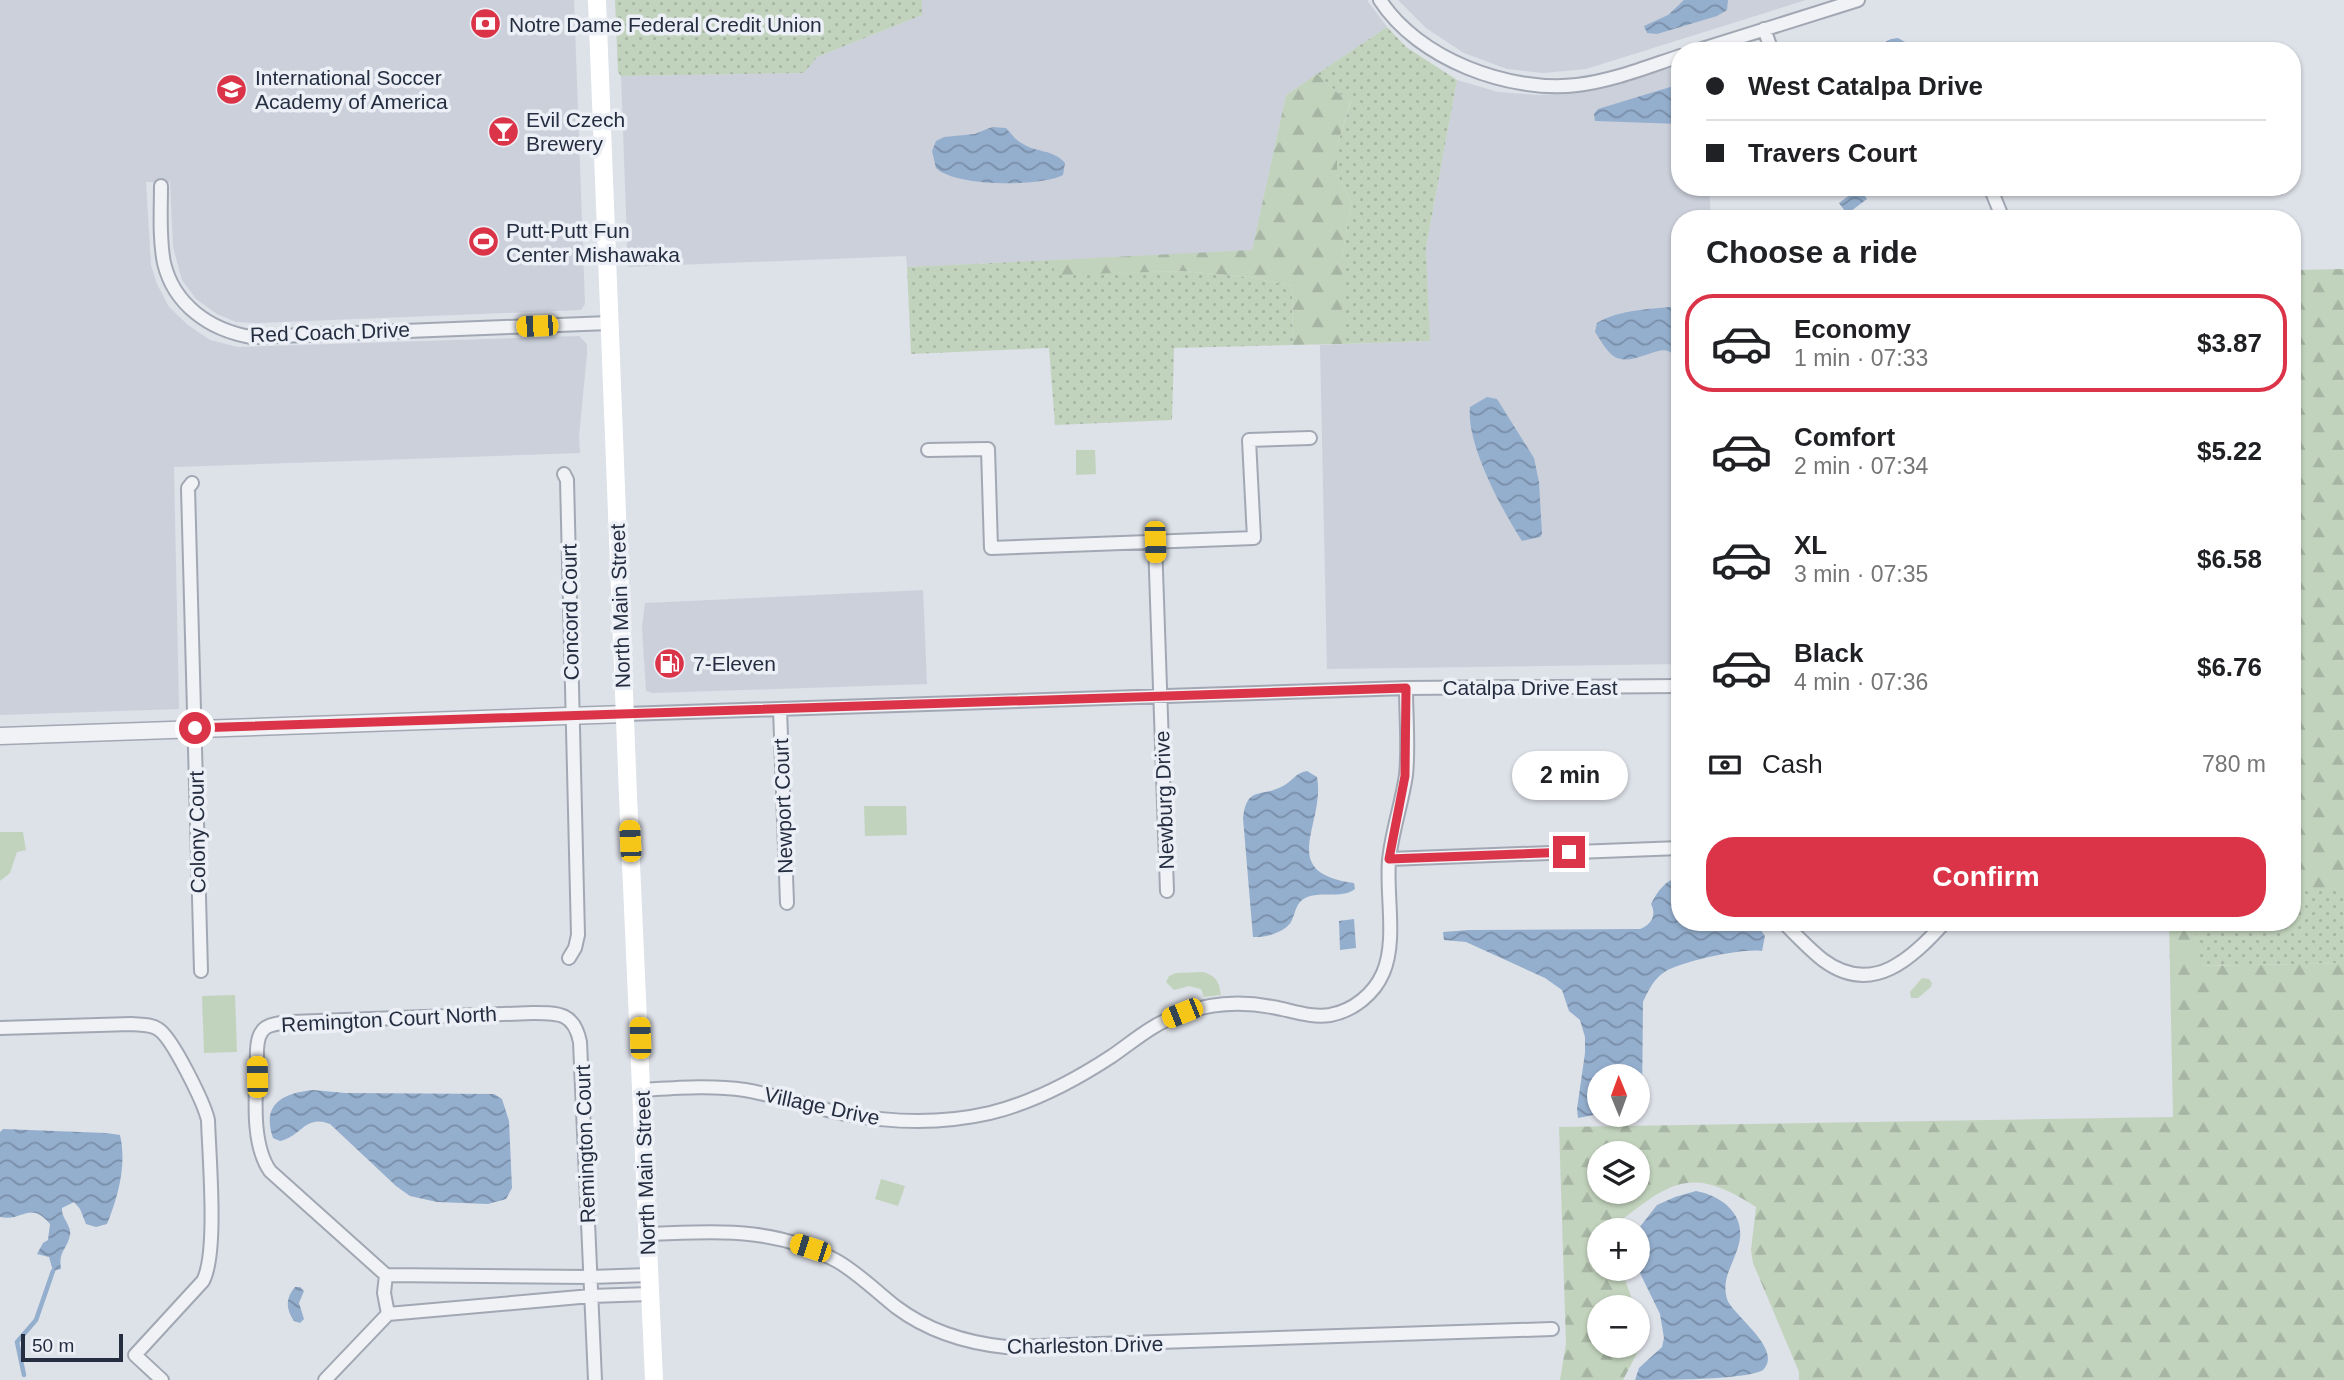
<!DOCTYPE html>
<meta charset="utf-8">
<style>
:root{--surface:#fff;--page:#f6f6f6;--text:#202124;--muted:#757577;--line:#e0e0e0;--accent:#db3449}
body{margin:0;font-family:Helvetica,sans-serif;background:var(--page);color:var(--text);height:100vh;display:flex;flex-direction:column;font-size:26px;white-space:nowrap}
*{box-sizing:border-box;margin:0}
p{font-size:23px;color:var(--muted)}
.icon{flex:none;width:38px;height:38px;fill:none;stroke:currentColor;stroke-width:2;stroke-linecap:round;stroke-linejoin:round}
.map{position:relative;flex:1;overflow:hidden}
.panel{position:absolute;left:1671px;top:210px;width:630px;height:721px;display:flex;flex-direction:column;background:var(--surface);border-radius:28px;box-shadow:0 2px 5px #0004}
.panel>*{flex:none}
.guide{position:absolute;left:1671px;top:42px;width:630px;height:154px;border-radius:28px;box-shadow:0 2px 5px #0004;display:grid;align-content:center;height:154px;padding:0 35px;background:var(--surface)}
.needle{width:46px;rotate:359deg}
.tools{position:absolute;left:1587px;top:1064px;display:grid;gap:14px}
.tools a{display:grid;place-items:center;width:63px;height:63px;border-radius:50%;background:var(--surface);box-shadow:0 2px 5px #0004;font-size:35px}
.scale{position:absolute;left:21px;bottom:18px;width:102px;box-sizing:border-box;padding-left:7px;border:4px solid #252e41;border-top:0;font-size:19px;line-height:24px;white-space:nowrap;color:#252e41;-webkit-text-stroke:5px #ecf0f6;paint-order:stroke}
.end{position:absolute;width:32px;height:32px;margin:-16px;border:9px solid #db3449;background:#fff;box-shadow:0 0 0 4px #fff}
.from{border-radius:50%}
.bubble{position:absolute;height:49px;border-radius:24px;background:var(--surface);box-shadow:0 2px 5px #0004;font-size:23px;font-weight:700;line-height:49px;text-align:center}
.car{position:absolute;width:21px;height:42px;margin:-21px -10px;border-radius:9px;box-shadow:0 0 5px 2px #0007;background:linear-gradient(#f5c518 24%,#345 0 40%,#f5c518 0 76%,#345 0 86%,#f5c518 0)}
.guide b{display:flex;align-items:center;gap:24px;height:66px;font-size:26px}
.guide b+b{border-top:2px solid var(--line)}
.guide i{width:18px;height:18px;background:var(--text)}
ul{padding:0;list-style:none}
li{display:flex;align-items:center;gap:21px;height:98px;margin:0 14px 10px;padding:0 21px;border:4px solid transparent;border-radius:28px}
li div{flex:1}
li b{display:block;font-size:26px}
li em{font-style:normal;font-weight:700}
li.current{border-color:var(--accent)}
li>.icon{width:63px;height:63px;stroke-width:1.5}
h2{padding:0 35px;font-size:32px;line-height:84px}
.pay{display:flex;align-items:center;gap:18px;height:77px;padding:0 35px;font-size:26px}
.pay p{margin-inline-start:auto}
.primary-button{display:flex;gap:14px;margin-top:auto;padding:14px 35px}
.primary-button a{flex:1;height:80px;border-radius:28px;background:var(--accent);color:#fff;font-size:28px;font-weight:700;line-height:80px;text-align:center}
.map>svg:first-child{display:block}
</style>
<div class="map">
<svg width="2344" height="1380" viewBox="0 0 2344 1380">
<defs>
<pattern id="grass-dots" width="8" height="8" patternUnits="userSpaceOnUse" patternTransform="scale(1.75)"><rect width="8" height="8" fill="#c2d3bd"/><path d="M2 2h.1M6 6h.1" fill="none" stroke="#a7b5a4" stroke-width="1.8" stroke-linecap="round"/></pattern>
<pattern id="forest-firs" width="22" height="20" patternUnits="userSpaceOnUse" patternTransform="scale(1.75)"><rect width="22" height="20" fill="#c2d3bd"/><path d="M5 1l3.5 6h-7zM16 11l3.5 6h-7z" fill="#a7b5a4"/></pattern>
<pattern id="water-waves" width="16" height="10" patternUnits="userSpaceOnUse" patternTransform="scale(1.75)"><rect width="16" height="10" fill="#94aecd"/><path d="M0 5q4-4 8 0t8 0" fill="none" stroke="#798ea8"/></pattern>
</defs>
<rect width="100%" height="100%" fill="#dde1e8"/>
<path fill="#cbd0db" d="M0,0h574l11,304 -4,6 -325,13 -20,-1 -19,-8 -21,-15 -14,-19 -9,-33 -3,-65h-24l5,83 6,19 12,23 19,18 22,15 28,7 341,-11 8,8v10l-8,82 1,17 -406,14 5,242 -179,6z
M922,0h445l20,27 -101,68 -34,156 -345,16 -1,-11 -278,11 -7,-191 182,-3 14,-16 105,-42z
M1398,0h408l-220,69 -43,4 -36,-4 -43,-16 -38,-25z
M1680,65v122h29l2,32h-31v445l-353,5 -7,-324 109,-4 -3,-93 31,-168 41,12 41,3 50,-4z
M923,590l4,94 -274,9 -7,-2 -4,-64 3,-24z"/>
<path fill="url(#grass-dots)" d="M615,0h307v15l-105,42 -13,16 -183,3 -3,-4z
M1387,27l19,20 51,33 -31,168 4,93 -88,3v-85l9,-57 -14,-28v-28l14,-45 -13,-8 -21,-19z
M1054,260v14l128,-3 67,6 43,9 1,59 -119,3 -2,72 -117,5 -6,-77 -138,6 -4,-87z
M2293,890h51v73l-148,3 -1,-44h97z"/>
<path fill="url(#forest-firs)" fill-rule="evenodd" d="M1317,74l21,19 13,7 -14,46v28l14,28 -9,57v85l-49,1 -1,-59 -43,-9 -67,-6 -128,4v-15l198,-10 34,-155z
M2344,269v621h-51v-620z
M2169,922h26l2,44 147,-3v417h-545v-8l-46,-109 -2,-13 5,-43c-63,-41 -84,-27 -138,16l-1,7h-17v39h21l14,38h-35v39h38v-32l8,22 -23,44h-63l6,-36 -7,-217 614,-10zM1638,1153v39h-38v-39z"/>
<path fill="#c2d3bd" d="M1076,450h19l1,24 -20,1z
M864,806h42l1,29 -42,1z
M0,832h23l3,18 -9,2 -7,21 -10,8z
M1203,972c13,4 16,9 18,23l-17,2 -3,-8 -12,-3 -15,4 -8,-8 3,-6 7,-3z
M1922,978l7,1 3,4 -1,4 -13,11h-7l-1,-6z
M235,995l2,57 -33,1 -2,-57z
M881,1179l24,7 -7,20 -23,-7z"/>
<path fill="url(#water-waves)" d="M1684,0h44l-1,10 -10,6 -60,18 -10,-1 -3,-7 24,-11z
M1898,38l7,4v9h-37l23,-12z
M1680,84v40l-85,-3 -1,-7 4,-5z
M992,127l14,1c6,6 9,12 17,16 14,9 30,5 42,19l-2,12c-23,12 -108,12 -127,-7l-4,-17 4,-10 8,-4 31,-3z
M1859,188l8,11 -20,15 -8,-11z
M1680,306v58c-3,-4 -7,-11 -12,-13 -13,-5 -39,18 -56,4 -7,-6 -12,-16 -17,-23l2,-9c23,-14 56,-14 83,-17z
M1487,397l10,2 37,59 5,24 3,52 -2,3 -18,4c-20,-31 -56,-97 -52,-134z
M1307,771l10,6c9,48 -42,95 37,106l1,6c-14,11 -38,0 -53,11 -6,5 -7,13 -10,20 -5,12 -27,18 -39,17l-10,-119c4,-33 18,-20 40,-32 10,-5 12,-13 24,-15z
M1680,876v46h75l10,14 -3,15c-20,-3 -78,10 -96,20 -12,7 -18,20 -23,31l-1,102 -4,5v-33h-38l-1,38 -21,4 -1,-9 8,-56v-16l-5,-17 -11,-9 -7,-21 -17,-12 -79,-36 -22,-2 -1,-8 26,-2 171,-1c11,-4 17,-14 11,-25 7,-14 14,-23 29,-28z
M1354,919l2,29 -16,2 -1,-29z
M313,1090l32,3 149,1 8,5 7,22 3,67 -6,11 -18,5 -51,-2 -27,-6 -14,-10 -66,-62c-25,-10 -28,12 -50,17l-7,-3c-12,-35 11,-45 40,-48z
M3,1129l103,4 14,2c7,30 -2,62 -13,89l-11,3 -10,-3 -6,-15 -6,-7 -12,6c-1,10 10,18 8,27 -3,15 -12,16 -9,34l-8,2 -4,-14 -12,-3 6,-11 5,-3 2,-16c-20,-24 -27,-2 -50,-7v-85z
M1696,1191c27,5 52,25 42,56 -5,18 -17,32 -11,52 5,16 57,50 36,71 -16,10 -103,10 -128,10l4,-12 23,-21 2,-9 -4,-24 -22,-45 1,-41 18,-23 18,-8z
M295,1287h5l4,4 -5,12 5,16 -4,4 -6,-2c-8,-11 -9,-23 1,-34z"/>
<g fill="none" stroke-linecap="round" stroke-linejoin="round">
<path stroke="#94aecd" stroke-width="4.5" d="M24,1375l-7,-33 19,-22 17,-49"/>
<defs>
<path id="minor" d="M1380,0c38,59 129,93 197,85 35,-4 70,-18 103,-29
M1764,29l8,22
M1696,51l162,-51
M161,186c0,25 -2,52 3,77 10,42 46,67 87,74l358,-14
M1990,187l13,32
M928,450l60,-1 3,99 263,-10 -5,-98 61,-2
M564,474l3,6 11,455 -3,13 -6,10
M192,483l-4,5 13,483
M1155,542l12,349
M780,709l7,194
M625,714l781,-26 274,-2
M1389,859l291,-11
M1783,922c13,13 26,27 40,38 50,37 89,-2 122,-38
M0,1028l131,-4c9,1 20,0 27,5 14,8 46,74 50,91 1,36 10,133 -5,161l-68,74 27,25
M642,1090c34,-2 69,-5 103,0 34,6 66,17 100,24 48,9 97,10 145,-1 45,-11 84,-32 122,-57 23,-16 42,-33 69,-42 29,-11 60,-13 91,-7 19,3 38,11 58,8 23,-4 44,-21 53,-42 14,-32 3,-78 6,-113 3,-29 13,-57 17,-85 3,-29 0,-58 0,-87
M648,1234c69,-2 125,-8 189,27 21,12 40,31 59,46 32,24 71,36 110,40l546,-18
M386,1275l-116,-104c-21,-30 -13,-85 -13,-121 1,-26 13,-26 35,-28l240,-9c26,0 42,-1 48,29l15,338
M386,1275l204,2 59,-2
M386,1275l-2,18 4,21
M388,1314l203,-18 59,-2
M325,1380l63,-66"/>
<path id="tertiary" d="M0,736l625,-22"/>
</defs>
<use href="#minor" stroke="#a2a8b3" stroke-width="16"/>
<use href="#tertiary" stroke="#a2a8b3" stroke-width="19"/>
<use href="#minor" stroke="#f0f2f6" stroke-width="12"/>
<use href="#tertiary" stroke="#f0f2f6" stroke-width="16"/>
<path stroke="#fff" stroke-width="18" d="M597,0l31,796 26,584"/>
</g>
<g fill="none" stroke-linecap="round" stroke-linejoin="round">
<path stroke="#db3449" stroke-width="9" d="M195,728l1211,-40 -1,88 -16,83 180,-7"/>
</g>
<defs>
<symbol id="bank-disc" viewBox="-11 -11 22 22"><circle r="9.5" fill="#db3449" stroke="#ecf0f6"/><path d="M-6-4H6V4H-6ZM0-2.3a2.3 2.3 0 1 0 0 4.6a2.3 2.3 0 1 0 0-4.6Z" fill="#fff"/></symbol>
<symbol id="school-disc" viewBox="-11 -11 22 22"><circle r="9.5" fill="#db3449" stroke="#ecf0f6"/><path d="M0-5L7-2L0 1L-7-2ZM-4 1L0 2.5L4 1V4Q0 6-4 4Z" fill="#fff"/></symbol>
<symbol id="bar-disc" viewBox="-11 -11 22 22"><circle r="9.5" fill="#db3449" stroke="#ecf0f6"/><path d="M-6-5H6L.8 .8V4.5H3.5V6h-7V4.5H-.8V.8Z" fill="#fff"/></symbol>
<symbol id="stadium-disc" viewBox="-11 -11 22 22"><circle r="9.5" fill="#db3449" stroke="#ecf0f6"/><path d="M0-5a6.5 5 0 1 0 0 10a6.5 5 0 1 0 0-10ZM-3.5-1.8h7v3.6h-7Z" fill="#fff"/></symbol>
<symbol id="fuel-disc" viewBox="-11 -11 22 22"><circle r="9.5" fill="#db3449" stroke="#ecf0f6"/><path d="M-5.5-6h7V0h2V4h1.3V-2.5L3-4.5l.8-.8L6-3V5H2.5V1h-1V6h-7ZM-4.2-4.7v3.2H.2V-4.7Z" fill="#fff"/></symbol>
</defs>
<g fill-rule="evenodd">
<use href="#bank-disc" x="468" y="6" width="35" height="35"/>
<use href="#school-disc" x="214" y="72" width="35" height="35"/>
<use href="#bar-disc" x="486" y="114" width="35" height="35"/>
<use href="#stadium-disc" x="466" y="224" width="35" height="35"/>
<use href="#fuel-disc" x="652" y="646" width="35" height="35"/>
</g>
<g text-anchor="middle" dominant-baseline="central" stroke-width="7" stroke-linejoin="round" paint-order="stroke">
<g font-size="21" fill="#252e41" stroke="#ecf0f6" text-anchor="start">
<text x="509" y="24">Notre Dame Federal Credit Union</text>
<text x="255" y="77">International Soccer<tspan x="255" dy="24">Academy of America</tspan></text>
<text x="526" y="119">Evil Czech<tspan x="526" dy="24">Brewery</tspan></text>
<text x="506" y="230">Putt-Putt Fun<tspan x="506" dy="24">Center Mishawaka</tspan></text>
<text x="693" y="663">7-Eleven</text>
</g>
<g font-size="21" fill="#252e41" stroke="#ecf0f6">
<text transform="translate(330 332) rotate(-2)">Red Coach Drive</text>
<text transform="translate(620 606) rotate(-92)">North Main Street</text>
<text transform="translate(570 612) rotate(-91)">Concord Court</text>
<text x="1530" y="687">Catalpa Drive East</text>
<text transform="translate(1164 800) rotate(-92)">Newburg Drive</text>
<text transform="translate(783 806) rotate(-92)">Newport Court</text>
<text transform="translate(197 832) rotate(-91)">Colony Court</text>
<text transform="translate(389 1019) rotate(-3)">Remington Court North</text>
<text transform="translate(822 1106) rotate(12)">Village Drive</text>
<text transform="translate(585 1144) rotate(-92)">Remington Court</text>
<text transform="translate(645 1173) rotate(-92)">North Main Street</text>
<text transform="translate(1085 1345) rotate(-1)">Charleston Drive</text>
</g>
</g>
</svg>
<div class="tools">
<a><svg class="needle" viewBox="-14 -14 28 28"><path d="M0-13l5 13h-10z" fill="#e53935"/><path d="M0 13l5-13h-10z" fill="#757577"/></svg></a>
<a><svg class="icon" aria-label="layers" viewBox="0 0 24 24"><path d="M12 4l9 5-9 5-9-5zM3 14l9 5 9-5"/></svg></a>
<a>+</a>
<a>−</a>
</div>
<div class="scale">50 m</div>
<i class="end from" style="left:195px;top:728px"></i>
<i class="end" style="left:1569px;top:852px"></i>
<div class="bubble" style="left:1512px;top:751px;width:116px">2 min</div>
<i class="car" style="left:537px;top:326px;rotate:268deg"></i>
<i class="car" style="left:1155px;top:542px;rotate:178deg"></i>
<i class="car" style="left:630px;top:841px;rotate:357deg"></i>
<i class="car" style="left:1182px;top:1013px;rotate:248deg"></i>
<i class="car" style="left:640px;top:1038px;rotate:358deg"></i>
<i class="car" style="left:257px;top:1077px;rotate:359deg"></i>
<i class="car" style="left:810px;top:1248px;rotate:288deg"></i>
<div class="guide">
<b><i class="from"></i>West Catalpa Drive</b>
<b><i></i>Travers Court</b>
</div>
<section class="panel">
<h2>Choose a ride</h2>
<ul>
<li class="current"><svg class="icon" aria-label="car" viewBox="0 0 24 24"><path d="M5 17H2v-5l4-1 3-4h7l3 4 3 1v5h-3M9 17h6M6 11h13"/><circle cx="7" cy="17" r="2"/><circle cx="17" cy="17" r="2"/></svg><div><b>Economy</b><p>1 min · 07:33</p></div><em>$3.87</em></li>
<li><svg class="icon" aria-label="car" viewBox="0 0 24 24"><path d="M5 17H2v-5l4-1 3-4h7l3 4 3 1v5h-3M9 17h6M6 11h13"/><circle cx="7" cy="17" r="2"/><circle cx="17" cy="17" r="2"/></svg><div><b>Comfort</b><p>2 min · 07:34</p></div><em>$5.22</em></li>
<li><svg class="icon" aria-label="car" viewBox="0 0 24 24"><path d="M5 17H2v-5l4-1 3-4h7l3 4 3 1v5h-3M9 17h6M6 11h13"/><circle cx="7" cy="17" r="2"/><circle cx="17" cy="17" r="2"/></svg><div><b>XL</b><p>3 min · 07:35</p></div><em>$6.58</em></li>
<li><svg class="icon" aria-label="car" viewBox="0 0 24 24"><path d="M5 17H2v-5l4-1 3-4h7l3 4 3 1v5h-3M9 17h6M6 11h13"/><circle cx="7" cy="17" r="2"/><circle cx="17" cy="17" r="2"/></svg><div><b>Black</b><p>4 min · 07:36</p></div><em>$6.76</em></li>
</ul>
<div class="pay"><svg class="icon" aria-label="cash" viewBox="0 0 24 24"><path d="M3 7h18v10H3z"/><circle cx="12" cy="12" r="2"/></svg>Cash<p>780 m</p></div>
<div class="primary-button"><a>Confirm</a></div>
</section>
</div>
